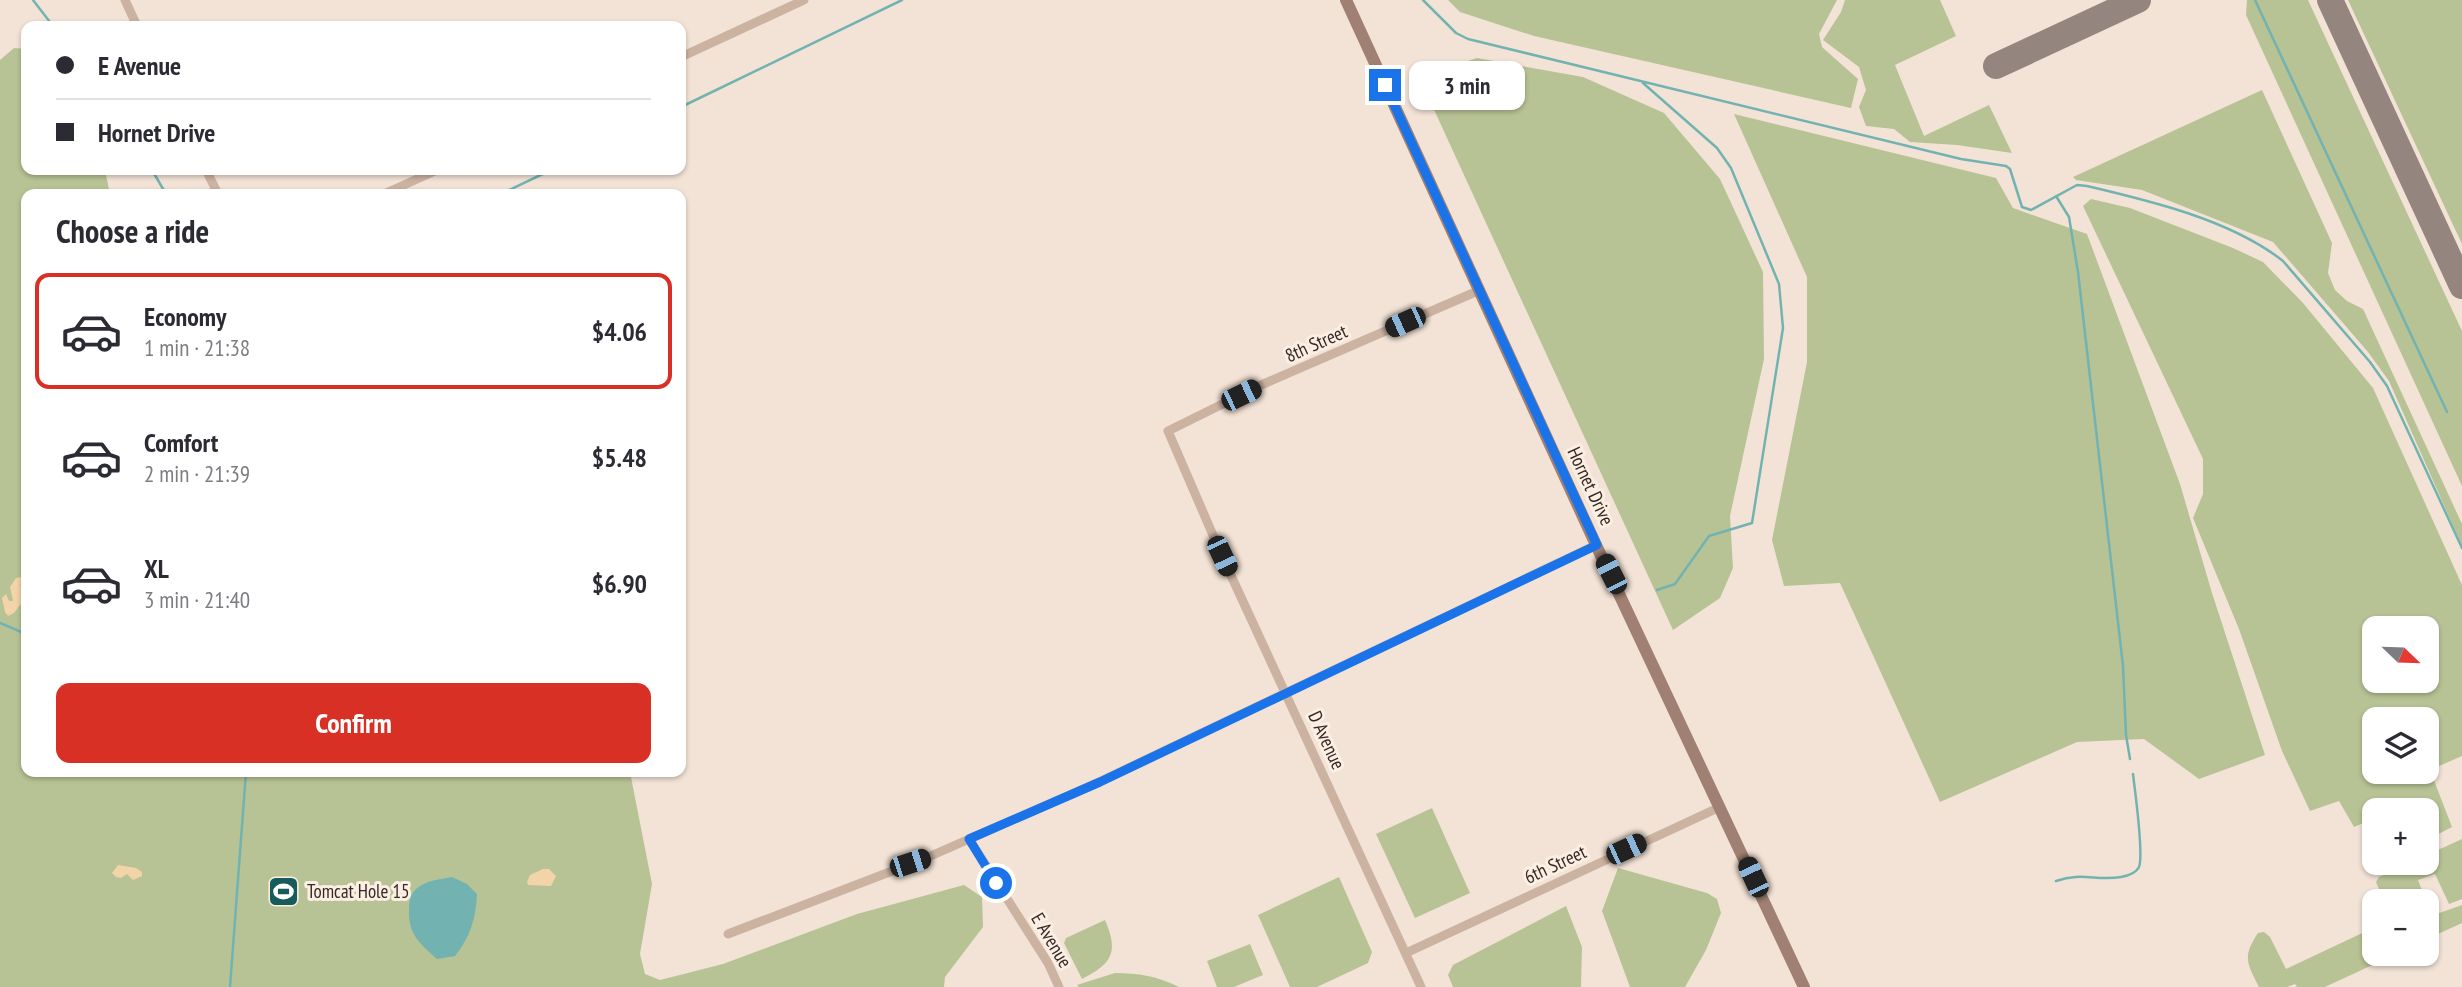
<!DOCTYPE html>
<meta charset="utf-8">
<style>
:root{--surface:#fff;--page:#f7f7f7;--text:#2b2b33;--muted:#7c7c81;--line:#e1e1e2;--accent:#d93025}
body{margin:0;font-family:"PT Sans Narrow",sans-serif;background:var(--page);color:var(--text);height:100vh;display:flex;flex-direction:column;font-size:26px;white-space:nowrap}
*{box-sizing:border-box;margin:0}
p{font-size:23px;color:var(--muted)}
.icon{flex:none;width:38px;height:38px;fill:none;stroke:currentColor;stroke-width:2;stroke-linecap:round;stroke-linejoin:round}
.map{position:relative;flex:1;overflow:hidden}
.panel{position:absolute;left:21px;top:189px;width:665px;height:588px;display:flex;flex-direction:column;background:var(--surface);border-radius:14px;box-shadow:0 2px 5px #0004}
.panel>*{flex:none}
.guide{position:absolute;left:21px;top:21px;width:665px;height:154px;border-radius:14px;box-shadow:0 2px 5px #0004;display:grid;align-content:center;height:154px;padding:0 35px;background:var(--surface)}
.needle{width:46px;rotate:113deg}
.controls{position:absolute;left:2362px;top:616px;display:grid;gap:14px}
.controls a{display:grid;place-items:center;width:77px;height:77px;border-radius:14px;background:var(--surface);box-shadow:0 2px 5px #0004;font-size:35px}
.end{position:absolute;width:32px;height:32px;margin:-16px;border:9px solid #1a73e8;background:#fff;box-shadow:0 0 0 4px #fff}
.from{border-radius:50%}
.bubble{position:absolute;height:49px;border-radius:14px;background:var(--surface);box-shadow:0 2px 5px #0004;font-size:23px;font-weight:700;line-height:49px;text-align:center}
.car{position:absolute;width:21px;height:42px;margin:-21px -10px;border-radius:9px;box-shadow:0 0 5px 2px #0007;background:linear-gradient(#222 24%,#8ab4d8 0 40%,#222 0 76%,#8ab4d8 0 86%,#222 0)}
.guide b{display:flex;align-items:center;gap:24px;height:66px;font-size:26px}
.guide b+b{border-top:2px solid var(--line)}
.guide i{width:18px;height:18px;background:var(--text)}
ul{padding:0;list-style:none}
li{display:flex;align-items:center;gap:21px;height:116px;margin:0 14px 10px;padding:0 21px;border:4px solid transparent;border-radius:14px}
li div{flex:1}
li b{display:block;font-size:26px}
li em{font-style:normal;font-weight:700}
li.active{border-color:var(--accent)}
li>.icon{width:63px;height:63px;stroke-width:1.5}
h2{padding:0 35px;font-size:32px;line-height:84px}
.button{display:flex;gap:14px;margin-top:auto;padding:14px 35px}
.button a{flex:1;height:80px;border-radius:14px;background:var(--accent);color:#fff;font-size:28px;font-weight:700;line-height:80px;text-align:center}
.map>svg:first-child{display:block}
</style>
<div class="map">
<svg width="2462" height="987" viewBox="0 0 2462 987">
<rect width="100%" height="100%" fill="#f3e3d6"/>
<path fill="#b7c395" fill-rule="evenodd" d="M1448,0h389l-18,34 3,13 36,32 -7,29 -317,-72 -74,-24z
M1845,0h95l16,36 -61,29 29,71 65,-31 23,48 -55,-8 -47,-3 -16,-13 -28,-3 -7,-19 7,-17 -7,-23 -36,-27 18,-28z
M2247,0h61l154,331v155l-216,-471z
M2348,0h114v244z
M14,48l12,1v121h79l5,24h-84v578h604l22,112 -12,70 5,20 15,6 63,-16 134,-50 107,-29 18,12 1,30 -38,50 -1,10h-944v-927z
M1477,58l106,19 81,36 56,66 43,93 1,87 -34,157 3,52 -13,30 -47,32 -254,-553z
M2262,90l70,153 -4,30 7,17 12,11 16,8 99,215v22l-73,-165 -21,-29 -95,-110 -131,-52 -66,-10 -3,-3z
M1734,114l262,64 17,30 74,26 93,250 32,109 53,162 -66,24 -55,-40 -67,3 -137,60 -100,-219 -56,3 -12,-46 35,-178v-85z
M2091,199l39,9 103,40 30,14 40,41 70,85 89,197v171l-32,14 22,57 -25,13v-30h-52v8l-21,9 -15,-26 -29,10 -28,-60 -43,-122 -46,-111 10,-24v-35l-120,-253zM2375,628h52v53h-52zM2375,719h52v53h-52z
M1432,808l38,85 -55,25 -39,-84z
M2462,839v60l-13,5 -14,-30 -17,6 8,21h-42l-8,-19 3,-5 32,-14h16v-8z
M1618,868l89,25 10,6 4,14 -15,37 -21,37h-55l-28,-76z
M1339,877l33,75 -4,11 -51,24h-27l-32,-72z
M2462,905v18l-35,16v-33l4,10z
M1566,906l16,41 -1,40h-128l-5,-12 5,-10z
M1105,920c14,32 7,44 -23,59l-18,-36 2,-5z
M2375,927v27h21l-71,33h-28l-2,-3 -8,3h-28c-12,-24 -17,-30 -1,-54l6,-1 6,5 16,32z
M1250,944l13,31 -29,12h-17l-10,-26z
M1115,973c24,0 42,3 64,14h-100l-2,-2z"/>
<path fill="#f3d4a8" d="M21,577l2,3 -3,6h6v11l-12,16 -6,3 -3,-4 -3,-14 4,-4 3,7h4l-3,-14 6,-9z
M118,865l18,3 6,4v4l-9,4 -6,-6 -6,4 -5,-1 -4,-4z
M543,869h6l7,7 -5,10 -23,-1 -1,-3 3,-7z"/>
<path fill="#72b3b1" d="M452,877l15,7 10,10c-1,25 -7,43 -22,62l-18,3c-18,-16 -29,-25 -28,-50 0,-10 2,-17 11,-23 9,-6 22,-7 32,-9z"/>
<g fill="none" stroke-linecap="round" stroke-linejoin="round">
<path stroke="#72b3b1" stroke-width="2.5" d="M33,0l20,26
M1423,0l33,33 12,6 493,120 45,7 4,3 12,38 9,3 46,-25 10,1c64,15 144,34 196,75l87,101 17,24 75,162
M2255,0l192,412
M1643,83l74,65 14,20 48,116 4,44 -31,195 -43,13 -34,48 -18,6
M681,107l221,-107
M152,170l14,24
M501,194l50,-24
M2056,196l13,21 9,55 45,394 3,69 4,24
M0,623l26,11
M2056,881c26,-9 40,0 65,-4 6,-1 15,-4 18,-10 5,-12 -4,-76 -6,-93
M230,987l16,-215"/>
<path stroke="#94867e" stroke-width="26" d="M2330,0l132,286
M1996,66l142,-66"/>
<path stroke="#ccb2a1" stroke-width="9" d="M125,0l12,26
M681,57l123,-57
M206,170l12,24
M384,194l53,-24
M969,839l79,124 11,24
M728,934l198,-76 173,-76 497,-237
M1406,953l314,-146
M1421,987l-199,-431 -54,-125 93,-46 219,-95"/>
<path stroke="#a08072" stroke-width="12" d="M1346,0l250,545 208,442"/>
</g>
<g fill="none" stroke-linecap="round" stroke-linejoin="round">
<path stroke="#1a73e8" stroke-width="9" d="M996,883l-27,-44 131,-57 497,-237 -212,-460"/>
</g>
<defs>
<symbol id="stadium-square" viewBox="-11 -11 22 22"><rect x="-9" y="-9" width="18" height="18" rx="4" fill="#175b5a" stroke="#fbeee2"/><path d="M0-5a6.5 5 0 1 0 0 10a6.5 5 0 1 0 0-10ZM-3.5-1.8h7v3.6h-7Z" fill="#fff"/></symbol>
</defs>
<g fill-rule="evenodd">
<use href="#stadium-square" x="266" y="874" width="35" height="35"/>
</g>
<g text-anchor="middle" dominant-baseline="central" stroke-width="6" stroke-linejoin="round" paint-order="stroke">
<g font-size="19" fill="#352925" stroke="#fbeee2">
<text transform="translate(1316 343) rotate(-24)">8th Street</text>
<text transform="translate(1591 486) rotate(65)">Hornet Drive</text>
<text transform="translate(1327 740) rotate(65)">D Avenue</text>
<text transform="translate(1555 864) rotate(-25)">6th Street</text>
<text transform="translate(1052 940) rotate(59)">E Avenue</text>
</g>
<g font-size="19" fill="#352925" stroke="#fbeee2" text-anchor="start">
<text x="307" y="891">Tomcat Hole 15</text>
</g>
</g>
</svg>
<div class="controls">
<a><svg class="needle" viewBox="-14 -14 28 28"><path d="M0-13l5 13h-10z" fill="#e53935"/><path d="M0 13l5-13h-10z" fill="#7c7c81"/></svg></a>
<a><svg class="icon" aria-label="layers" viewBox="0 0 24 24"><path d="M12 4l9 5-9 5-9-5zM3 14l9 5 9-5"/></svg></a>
<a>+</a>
<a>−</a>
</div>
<i class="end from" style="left:996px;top:883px"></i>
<i class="end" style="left:1385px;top:85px"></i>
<div class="bubble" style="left:1409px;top:61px;width:116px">3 min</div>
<i class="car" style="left:1405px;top:322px;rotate:246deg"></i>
<i class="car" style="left:1241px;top:395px;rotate:64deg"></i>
<i class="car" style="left:1222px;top:556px;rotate:155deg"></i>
<i class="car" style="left:1611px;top:574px;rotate:333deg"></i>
<i class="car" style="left:1626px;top:849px;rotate:65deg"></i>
<i class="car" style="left:910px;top:863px;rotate:72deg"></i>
<i class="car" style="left:1753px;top:877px;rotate:335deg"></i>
<div class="guide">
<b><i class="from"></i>E Avenue</b>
<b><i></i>Hornet Drive</b>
</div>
<section class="panel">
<h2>Choose a ride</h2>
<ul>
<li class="active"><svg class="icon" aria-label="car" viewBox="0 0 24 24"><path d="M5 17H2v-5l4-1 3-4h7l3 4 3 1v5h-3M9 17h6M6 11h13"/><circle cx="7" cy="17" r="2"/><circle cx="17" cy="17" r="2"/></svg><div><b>Economy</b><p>1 min · 21:38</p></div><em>$4.06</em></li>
<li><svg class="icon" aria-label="car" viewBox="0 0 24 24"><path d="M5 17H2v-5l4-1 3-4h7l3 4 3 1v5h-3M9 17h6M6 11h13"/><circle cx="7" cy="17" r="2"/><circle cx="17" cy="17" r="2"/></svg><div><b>Comfort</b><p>2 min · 21:39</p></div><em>$5.48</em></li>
<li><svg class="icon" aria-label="car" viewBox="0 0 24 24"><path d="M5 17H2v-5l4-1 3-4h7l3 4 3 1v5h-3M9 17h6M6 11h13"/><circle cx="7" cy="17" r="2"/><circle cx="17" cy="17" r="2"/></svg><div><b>XL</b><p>3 min · 21:40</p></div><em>$6.90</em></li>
</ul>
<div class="button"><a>Confirm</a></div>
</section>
</div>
